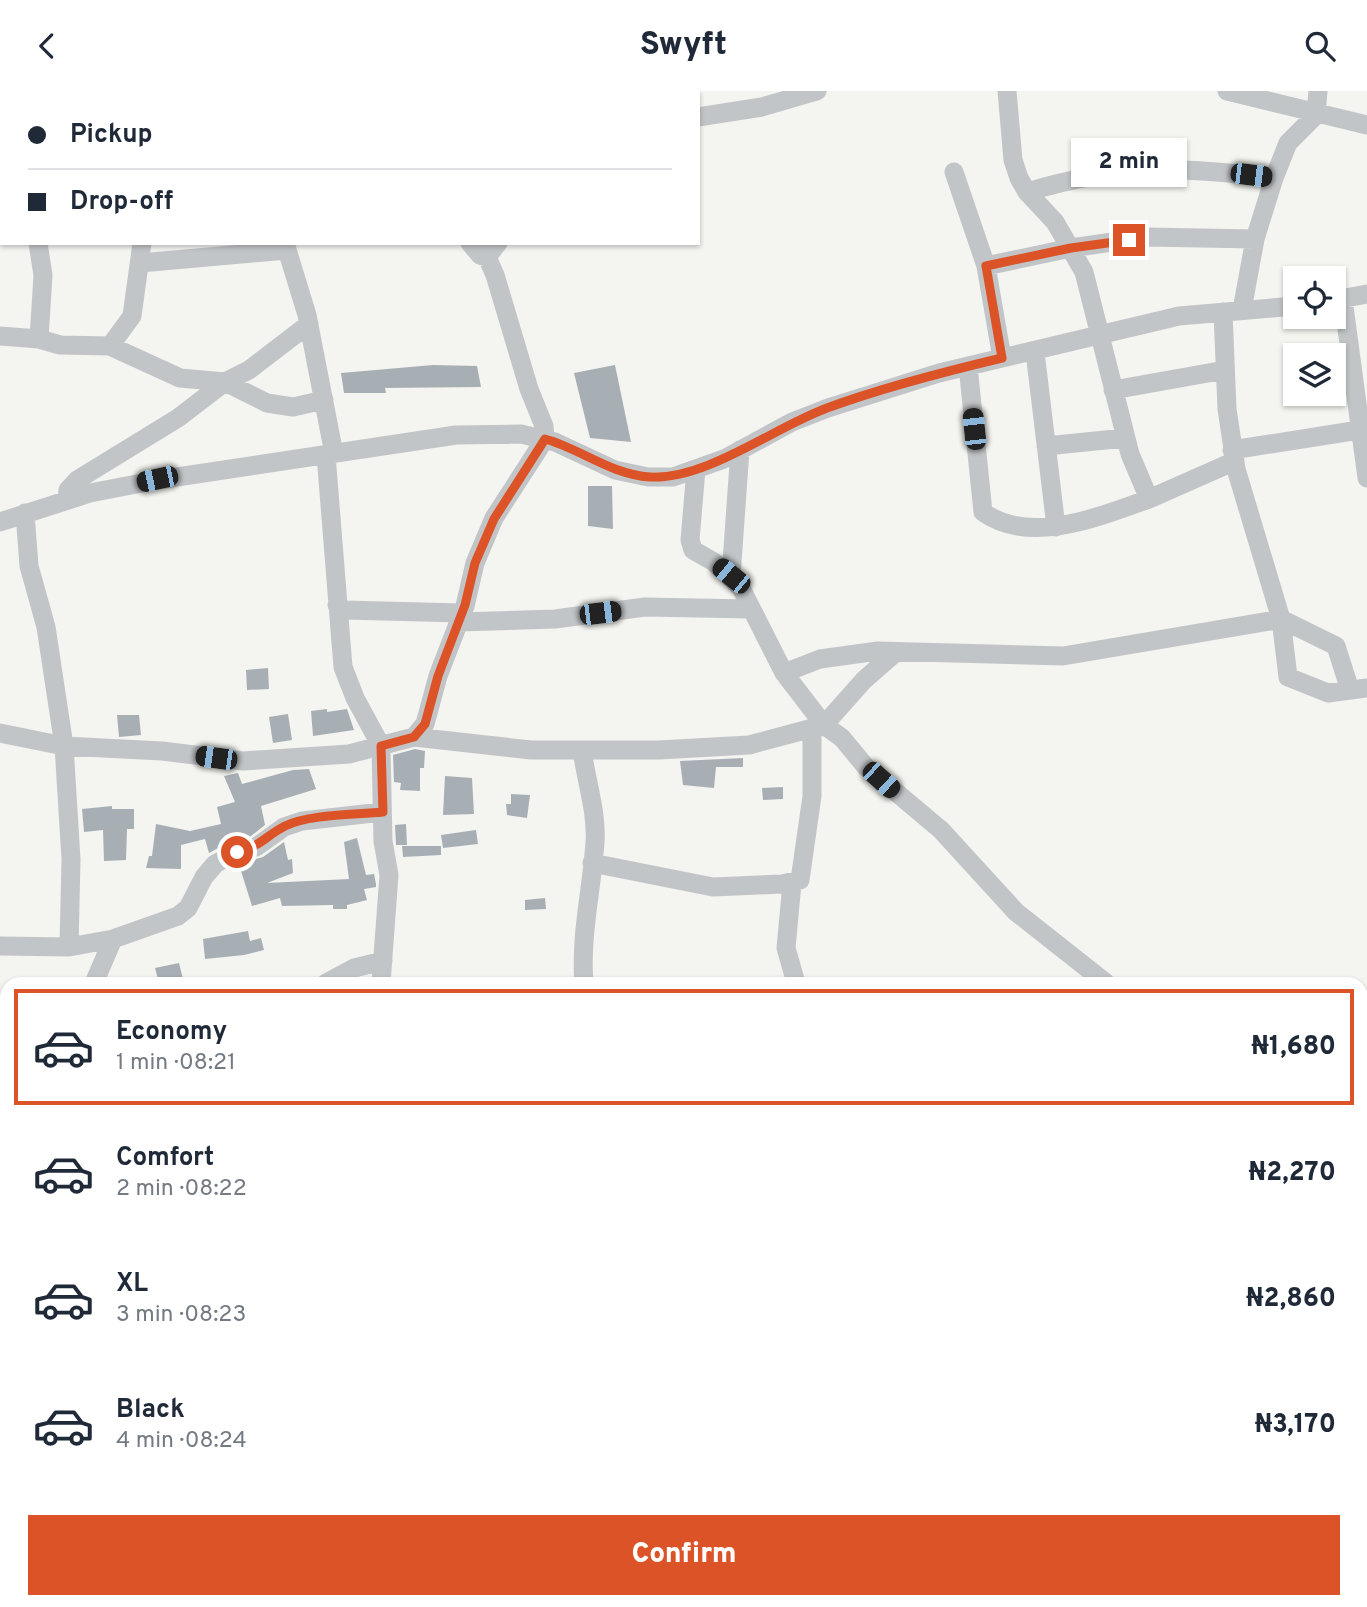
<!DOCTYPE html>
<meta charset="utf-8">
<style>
:root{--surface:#fff;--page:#f6f6f7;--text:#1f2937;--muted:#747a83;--line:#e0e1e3;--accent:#dc5327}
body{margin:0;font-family:Overpass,sans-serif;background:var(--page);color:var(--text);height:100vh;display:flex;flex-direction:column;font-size:26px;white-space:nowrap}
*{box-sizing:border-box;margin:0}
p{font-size:23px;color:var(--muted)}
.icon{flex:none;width:38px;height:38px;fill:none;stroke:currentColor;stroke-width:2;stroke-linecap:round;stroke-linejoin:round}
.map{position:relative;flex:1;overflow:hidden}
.details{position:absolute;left:0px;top:886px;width:1368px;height:632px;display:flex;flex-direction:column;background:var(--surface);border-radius:21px 21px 0 0;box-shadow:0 2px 5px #0004}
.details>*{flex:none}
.banner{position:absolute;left:0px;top:0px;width:700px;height:154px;box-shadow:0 2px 5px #0004;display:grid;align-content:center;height:154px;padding:0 28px;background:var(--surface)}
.controls{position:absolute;left:1283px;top:175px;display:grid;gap:14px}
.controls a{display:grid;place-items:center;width:63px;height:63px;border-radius:0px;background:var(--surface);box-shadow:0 2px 5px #0004;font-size:35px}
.end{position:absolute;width:32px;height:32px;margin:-16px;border:9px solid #dc5327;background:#fff;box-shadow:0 0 0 4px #fff}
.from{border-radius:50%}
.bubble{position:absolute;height:49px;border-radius:0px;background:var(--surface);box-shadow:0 2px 5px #0004;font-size:23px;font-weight:800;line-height:49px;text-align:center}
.car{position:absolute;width:21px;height:42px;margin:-21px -10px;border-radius:9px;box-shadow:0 0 5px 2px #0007;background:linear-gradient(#222 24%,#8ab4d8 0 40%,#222 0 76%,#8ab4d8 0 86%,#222 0)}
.banner b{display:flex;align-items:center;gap:24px;height:66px;font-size:26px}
.banner b+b{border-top:2px solid var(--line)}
.banner i{width:18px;height:18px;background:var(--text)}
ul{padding:12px 0 0;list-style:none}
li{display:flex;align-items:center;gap:21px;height:116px;margin:0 14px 10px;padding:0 14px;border:4px solid transparent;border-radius:0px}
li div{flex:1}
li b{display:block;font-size:26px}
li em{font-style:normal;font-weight:800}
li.current{border-color:var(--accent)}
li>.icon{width:63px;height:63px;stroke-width:1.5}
.button{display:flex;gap:14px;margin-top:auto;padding:14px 28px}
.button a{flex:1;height:80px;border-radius:0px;background:var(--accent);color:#fff;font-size:28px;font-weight:800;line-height:80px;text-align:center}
header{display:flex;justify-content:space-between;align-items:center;height:91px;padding:0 28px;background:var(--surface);font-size:32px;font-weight:800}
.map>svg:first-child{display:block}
</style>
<header><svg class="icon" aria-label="back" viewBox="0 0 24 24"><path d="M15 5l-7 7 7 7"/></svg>Swyft<svg class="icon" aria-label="search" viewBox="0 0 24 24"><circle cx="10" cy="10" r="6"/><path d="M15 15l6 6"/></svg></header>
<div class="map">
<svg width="1367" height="1516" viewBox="0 0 1367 1516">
<rect width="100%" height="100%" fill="#f4f4f0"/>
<path fill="#a8afb4" d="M433,274l44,1 4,21 -96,1 1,5h-42l-3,-20z
M615,274l16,77 -41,-4 -16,-65z
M588,395h24l1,43 -25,-3z
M268,577l1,21 -22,1 -1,-20z
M327,618v3l20,-3 7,21 -41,6 -2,-25z
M288,623l4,26 -19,3 -4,-26z
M117,624h22l2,20 -22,2z
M415,658l10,2 -1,17h-4v23l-20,-1 1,-7 -7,-1 -1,-27z
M743,667v9h-27l-2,21 -31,-3 -3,-24z
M309,678l7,20 -55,17 4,19 -14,11 -20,5 -22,12 -4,-14 -24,6v24l-35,-1 3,-12h3l4,-32 34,7 31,-7 -4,-17 18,-5 -11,-26 14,-3 4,11 51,-14z
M445,685l27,2 2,36 -31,1z
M783,696v12l-20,1 -1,-12z
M511,703l19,1 -3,23 -20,-3 -1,-11h5z
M112,715v3h22v20h-7l-1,31 -22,1 -1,-31 -19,2 -2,-23z
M406,733l1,21h-11l-1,-20z
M476,739l2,14 -35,4 -2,-13z
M357,747l9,37 8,-1 2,10v3l-12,2 3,11 -20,5v4h-14v-4l-51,1 -2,-8 -28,8 -11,-35 3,-1 -2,-7 21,-6 21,-15 4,18 4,-1 1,14 -26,10 82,-4 -5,-37z
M402,755h39v9l-38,2z
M545,807l1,11 -21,1v-10z
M248,840l2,10 11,-3 3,12 -20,5 -39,4 -2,-20z
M179,872l5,20h-25l-4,-15z"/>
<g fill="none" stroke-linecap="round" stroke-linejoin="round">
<path stroke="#c2c5c8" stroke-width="19" d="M94,0l1,2
M227,0l1,2
M411,0v2
M1007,0l6,69 6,18 8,14 28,30 29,50 46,182 19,45 86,-38
M1227,0l140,34
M346,2l2,-2
M698,26l64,-10 55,-16
M954,81l32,94 16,92
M1027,101c93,-28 152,-26 247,-14
M38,152l5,32 -4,64
M285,152l22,72 27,139
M487,166l11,-14
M140,172l147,-13
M986,175l85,-18 76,-11 108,2
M1343,208l24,179
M1334,209l33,-6
M1242,219l13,-71 19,-61 14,-35 28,-28 2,-24
M1223,221l4,97 9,60 45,150 7,58 40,16 39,-5
M0,245l39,3 21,6 50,1 70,32 45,4 42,21 26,4 31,-7
M110,255l22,-30 10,-73
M1035,261l21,175
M968,275l15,146c47,34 118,4 166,-13
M1113,299l112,-20
M1046,355l79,-8
M1232,359l127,-20
M326,364l17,212 12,31 26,48 2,95 6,34 -8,108
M696,378l-6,71 3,10 21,12 27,26 43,85 40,52 18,13 24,29 75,63 75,82 90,71
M67,409l1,-10 9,-10 101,-62 47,-36 24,-12 60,-46
M25,422l4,53 17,61 18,119 7,113 -2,88
M0,431l90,-29 67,-13 299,-45 65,-1 34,8 60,28 33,7h25l51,-18 68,-37 36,-14 111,-35 240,-57 116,-10
M731,485l9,-126
M337,514l6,5 119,3
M458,531l97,-3 90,-12 106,2
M784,582l36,-14 58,-8 185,5 218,-37 55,27 14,44
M0,642l64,13 98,5 81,10 106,-7 65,-17 117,13h128l90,-5 75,-20 40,-45 32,-28
M414,646l11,-13 13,-48 27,-70 10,-43 19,-45 51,-79 -1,-13 -15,-37 -34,-114 -8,-18 -7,-2 -10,-12
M582,659c4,30 15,62 13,92 -3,47 -15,94 -11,141
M592,772l121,24 69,-3 18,-4 12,-84v-68
M792,792l-6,65 10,35
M0,855l69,1 44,-8 65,-23 10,-8 16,-31 11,-13 22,-12 19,-5 28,-20 18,-6 80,-9
M94,892l19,-44
M326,892l28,-15 29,-7
M0,1014l7,-10
M1362,1038l5,2
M0,1275l7,13
M1362,1375l5,16
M104,1510l2,6
M338,1510l1,6
M507,1510l2,6
M839,1510l2,6
M1017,1510l3,6"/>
</g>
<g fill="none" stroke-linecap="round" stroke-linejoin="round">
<path stroke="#dc5327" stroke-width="9" d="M237,761c26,-7 27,-15 48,-26 25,-12 69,-11 98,-14l-2,-66 33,-9 11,-13 13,-48 27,-71 10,-42 19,-44 51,-80c36,10 65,35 105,38 56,3 123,-49 177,-69 57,-21 116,-36 175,-50l-16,-92 85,-18 58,-8"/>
</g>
</svg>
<div class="controls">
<a><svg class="icon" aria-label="locate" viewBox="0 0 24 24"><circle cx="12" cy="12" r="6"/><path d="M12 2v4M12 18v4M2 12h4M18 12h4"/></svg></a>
<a><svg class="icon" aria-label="layers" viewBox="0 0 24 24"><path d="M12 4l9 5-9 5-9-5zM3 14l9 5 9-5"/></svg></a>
</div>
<i class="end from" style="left:237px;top:761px"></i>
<i class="end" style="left:1129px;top:149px"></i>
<div class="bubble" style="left:1071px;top:47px;width:116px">2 min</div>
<i class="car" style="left:1251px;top:84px;rotate:97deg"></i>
<i class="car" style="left:974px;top:338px;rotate:354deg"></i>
<i class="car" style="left:157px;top:388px;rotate:258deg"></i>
<i class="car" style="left:731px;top:485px;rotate:309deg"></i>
<i class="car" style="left:600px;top:522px;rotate:83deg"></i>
<i class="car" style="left:216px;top:667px;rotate:278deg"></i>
<i class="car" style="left:881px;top:689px;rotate:132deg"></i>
<div class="banner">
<b><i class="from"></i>Pickup</b>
<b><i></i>Drop-off</b>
</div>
<section class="details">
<ul>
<li class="current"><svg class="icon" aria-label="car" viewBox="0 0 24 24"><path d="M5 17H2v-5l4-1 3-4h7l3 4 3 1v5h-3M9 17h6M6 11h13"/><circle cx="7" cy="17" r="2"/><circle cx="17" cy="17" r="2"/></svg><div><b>Economy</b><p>1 min · 08:21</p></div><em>₦1,680</em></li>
<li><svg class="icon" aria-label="car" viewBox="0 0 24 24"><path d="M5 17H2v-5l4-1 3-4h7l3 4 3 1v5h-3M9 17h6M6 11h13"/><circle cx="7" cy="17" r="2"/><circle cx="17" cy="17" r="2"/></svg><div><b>Comfort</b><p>2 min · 08:22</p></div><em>₦2,270</em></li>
<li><svg class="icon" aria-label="car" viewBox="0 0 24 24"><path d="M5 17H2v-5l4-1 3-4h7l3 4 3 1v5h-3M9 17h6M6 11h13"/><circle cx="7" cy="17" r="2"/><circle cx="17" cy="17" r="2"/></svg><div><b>XL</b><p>3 min · 08:23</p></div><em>₦2,860</em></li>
<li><svg class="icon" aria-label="car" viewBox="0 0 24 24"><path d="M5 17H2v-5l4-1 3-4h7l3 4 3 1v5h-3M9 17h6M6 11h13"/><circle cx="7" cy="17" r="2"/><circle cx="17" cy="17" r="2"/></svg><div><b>Black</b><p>4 min · 08:24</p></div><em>₦3,170</em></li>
</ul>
<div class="button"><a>Confirm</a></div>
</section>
</div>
